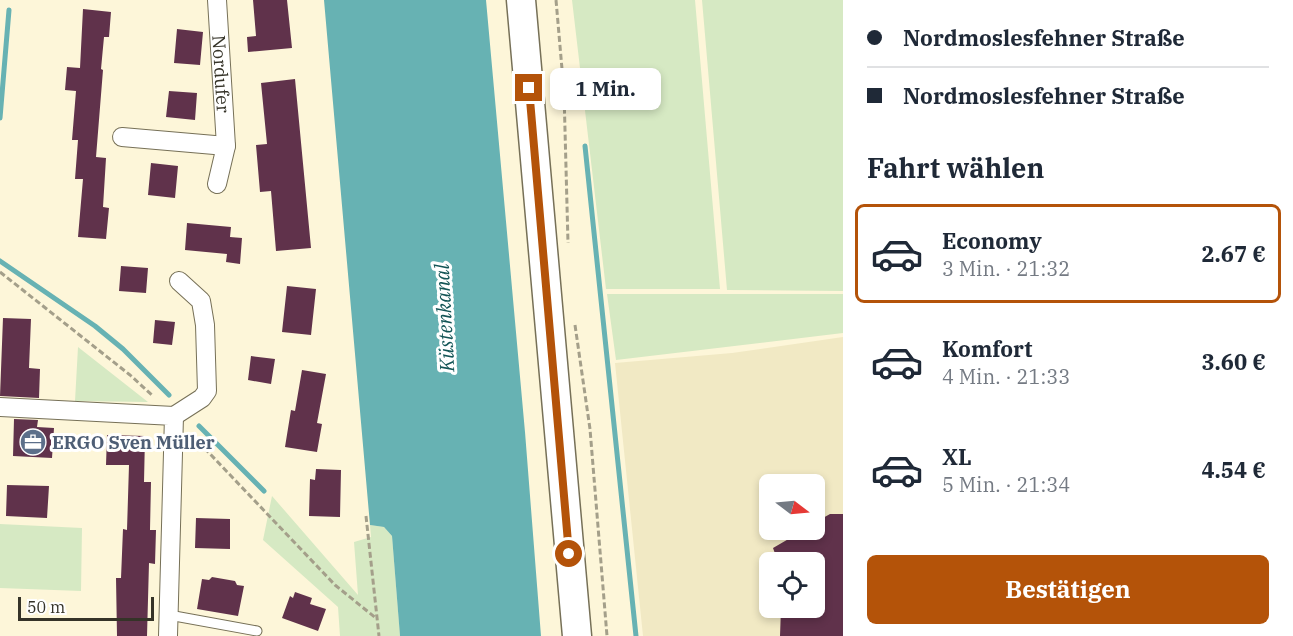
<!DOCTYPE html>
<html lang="de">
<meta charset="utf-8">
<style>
:root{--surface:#fff;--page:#f6f6f7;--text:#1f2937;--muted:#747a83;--line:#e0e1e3;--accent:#b45309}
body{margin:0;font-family:"IBM Plex Serif",serif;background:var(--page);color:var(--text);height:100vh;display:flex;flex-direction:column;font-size:22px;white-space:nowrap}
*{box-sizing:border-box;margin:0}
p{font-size:20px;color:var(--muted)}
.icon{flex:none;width:33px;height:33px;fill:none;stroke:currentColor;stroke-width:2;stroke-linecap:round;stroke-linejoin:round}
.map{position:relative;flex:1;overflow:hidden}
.sheet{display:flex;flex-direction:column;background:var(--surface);width:450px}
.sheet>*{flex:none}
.guide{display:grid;align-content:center;height:132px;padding:0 24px;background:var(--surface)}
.needle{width:39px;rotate:106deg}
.tools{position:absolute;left:759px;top:474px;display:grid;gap:12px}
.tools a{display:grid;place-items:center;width:66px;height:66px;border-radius:9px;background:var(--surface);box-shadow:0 3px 9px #0003;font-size:30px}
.scale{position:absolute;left:18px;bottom:15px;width:136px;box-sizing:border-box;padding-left:6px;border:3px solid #353328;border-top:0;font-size:16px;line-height:21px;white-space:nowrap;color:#353328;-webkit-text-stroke:4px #fff;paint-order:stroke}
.end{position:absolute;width:27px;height:27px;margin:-14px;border:8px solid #b45309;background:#fff;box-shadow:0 0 0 3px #fff}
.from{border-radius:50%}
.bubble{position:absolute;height:42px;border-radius:9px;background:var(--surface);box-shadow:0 3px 9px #0003;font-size:20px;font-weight:700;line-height:42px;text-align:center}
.guide b{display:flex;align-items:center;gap:21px;height:57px;font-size:22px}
.guide b+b{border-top:2px solid var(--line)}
.guide i{width:15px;height:15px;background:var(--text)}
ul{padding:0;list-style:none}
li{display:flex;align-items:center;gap:18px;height:99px;margin:0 12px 9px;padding:0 12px;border:3px solid transparent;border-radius:9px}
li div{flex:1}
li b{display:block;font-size:22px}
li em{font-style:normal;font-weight:700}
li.selected{border-color:var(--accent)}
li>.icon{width:54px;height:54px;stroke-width:1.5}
h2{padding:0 24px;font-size:27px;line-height:72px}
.primary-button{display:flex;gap:12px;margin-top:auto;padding:12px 24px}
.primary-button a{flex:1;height:69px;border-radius:9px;background:var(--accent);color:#fff;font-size:24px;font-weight:700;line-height:69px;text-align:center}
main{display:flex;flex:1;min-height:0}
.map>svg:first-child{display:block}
</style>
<main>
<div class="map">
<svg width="843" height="636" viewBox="0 0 843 636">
<rect width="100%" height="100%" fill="#fdf6d9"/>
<path fill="#f1e9c4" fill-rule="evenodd" d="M843,337v299h-200l-28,-273 117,-10zM770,484h44v46h-44zM770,562h44v46h-44z"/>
<path fill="#d6e9c3" d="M572,0h123l25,289h-114z
M702,0h141v291l-116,-1z
M607,294h236v39l-227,27z
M78,347l70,55 -73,-1z
M272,496l86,99 -4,-53 17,-5 -1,-12 14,2 8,9 8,100h-60l-2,-29 -75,-67z
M0,524l82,4 -1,63 -81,-3z"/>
<path fill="#67b2b3" d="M324,0h162l39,432 16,204h-141l-8,-100 -8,-9 -14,-2z"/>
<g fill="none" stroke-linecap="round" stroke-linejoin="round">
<path stroke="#67b2b3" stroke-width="5" d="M0,118l9,-108
M585,146l51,490
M0,261l95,65 28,23 46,46
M199,426l65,65"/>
</g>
<path fill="#60324b" d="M253,0h34l5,48 -44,4 -1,-15 9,-1z
M83,9l28,3 -2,25h-5l-3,32 2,1 -7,87 10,1 -3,49 6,1 -3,31 -28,-2 5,-58h-8l3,-39h-6l4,-49 -11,-1 2,-23 13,1z
M177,29l26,3 -3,33 -26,-2z
M295,79l16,169 -35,3 -5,-60 -11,1 -4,-47 11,-1 -6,-61z
M169,91l28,2 -2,27 -29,-3z
M151,163l27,3 -3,32 -27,-3z
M187,223l44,4 -1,10 12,1 -2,26 -14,-2 1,-8 -42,-4z
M121,266l27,2 -2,25 -27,-2z
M287,286l29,3 -5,46 -29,-3z
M3,318l28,1 -2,49 11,1 -1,29 -39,-2z
M155,320l20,2 -3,23 -19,-2z
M251,356l24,3 -4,25 -23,-4z
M302,370l24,4 -9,49 5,1 -5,28 -32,-5 6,-37 4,1z
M14,419l24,1 -1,7 17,1 -2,30 -39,-2z
M107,435l38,1 -1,46h7l-1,48h6l-1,34 -6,-1 -2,73h-30l-1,-58h5l2,-49 4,1 2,-65h-23z
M316,469l25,1 -1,47 -31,-1 1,-37 5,1z
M7,485l42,1 -2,32 -41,-2z
M830,514h13v122h-63l1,-28h33v-46h-36l-5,-14 31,-18h10v-7z
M196,518l34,1v30l-35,-1z
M212,577l23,4 2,4 7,1 -6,30 -41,-7 5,-30 7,1z
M295,592l17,6 -2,6 16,5 -8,22 -36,-13 8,-22 3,2z"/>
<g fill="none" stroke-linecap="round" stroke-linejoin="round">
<defs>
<path id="service" d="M169,615l88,16"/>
<g id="minor">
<path id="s1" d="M217,0l9,146 -9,38"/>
<path d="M122,137l104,9"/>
<path d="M0,407l174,9 -6,220"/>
<path d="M174,416l28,-18 5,-7 -2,-66 -4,-24 -22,-20"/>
</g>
<path id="primary" d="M521,0l56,636"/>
</defs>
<use href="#service" stroke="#767057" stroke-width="11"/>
<use href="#minor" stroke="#767057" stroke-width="20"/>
<use href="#primary" stroke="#767057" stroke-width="31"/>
<path stroke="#a49f8a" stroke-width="3" stroke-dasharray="6 3" stroke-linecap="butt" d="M556,0l8,92 4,151
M0,272l130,103 23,21
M575,325l15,104 17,207
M192,435l143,150 42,34
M366,516l13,120"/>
<use href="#service" stroke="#fff" stroke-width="9"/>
<use href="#minor" stroke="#fff" stroke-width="18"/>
<use href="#primary" stroke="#fff" stroke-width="28"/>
</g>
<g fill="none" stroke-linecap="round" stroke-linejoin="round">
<path stroke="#b45309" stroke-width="8" d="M529,88l40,466"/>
</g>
<defs>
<symbol id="office-disc" viewBox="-11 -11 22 22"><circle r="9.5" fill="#5c6f8a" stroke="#fff"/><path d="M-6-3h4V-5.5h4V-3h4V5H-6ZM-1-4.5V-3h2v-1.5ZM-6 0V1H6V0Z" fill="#fff"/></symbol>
</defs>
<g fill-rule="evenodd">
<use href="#office-disc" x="18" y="427" width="30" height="30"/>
</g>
<g text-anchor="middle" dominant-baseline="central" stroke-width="6" stroke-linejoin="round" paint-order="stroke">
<g font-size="18" fill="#353328" stroke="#fff">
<text stroke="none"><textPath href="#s1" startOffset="74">Nordufer</textPath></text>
</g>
<g font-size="18" font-weight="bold" fill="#4e5e75" stroke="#fff" text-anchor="start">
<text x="52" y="442">ERGO Sven Müller</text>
</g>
<g font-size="20" font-style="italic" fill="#125455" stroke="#fff">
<text transform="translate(444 318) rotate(-93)">Küstenkanal</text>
</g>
</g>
</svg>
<div class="tools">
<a><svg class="needle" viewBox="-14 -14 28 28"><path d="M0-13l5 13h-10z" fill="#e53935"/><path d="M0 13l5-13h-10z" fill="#747a83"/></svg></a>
<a><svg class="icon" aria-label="locate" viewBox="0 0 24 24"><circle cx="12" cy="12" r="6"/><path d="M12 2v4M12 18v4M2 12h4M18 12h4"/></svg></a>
</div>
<div class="scale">50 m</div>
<i class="end from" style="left:569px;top:554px"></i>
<i class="end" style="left:529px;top:88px"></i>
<div class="bubble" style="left:550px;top:68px;width:111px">1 Min.</div>
</div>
<section class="sheet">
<div class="guide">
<b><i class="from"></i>Nordmoslesfehner Straße</b>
<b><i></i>Nordmoslesfehner Straße</b>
</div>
<h2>Fahrt wählen</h2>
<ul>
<li class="selected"><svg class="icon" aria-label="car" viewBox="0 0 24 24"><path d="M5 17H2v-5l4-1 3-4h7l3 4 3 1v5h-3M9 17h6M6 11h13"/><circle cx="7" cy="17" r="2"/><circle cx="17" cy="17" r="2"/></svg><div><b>Economy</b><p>3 Min. · 21:32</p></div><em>2.67 €</em></li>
<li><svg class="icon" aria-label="car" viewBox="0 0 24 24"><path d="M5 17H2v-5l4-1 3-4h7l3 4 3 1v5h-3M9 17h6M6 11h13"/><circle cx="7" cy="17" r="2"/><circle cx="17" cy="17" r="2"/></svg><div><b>Komfort</b><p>4 Min. · 21:33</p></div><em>3.60 €</em></li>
<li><svg class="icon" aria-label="car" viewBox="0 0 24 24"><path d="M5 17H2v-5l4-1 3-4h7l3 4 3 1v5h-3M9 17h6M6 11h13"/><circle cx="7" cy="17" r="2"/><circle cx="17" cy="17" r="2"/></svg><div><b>XL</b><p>5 Min. · 21:34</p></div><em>4.54 €</em></li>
</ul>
<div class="primary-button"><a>Bestätigen</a></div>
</section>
</main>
